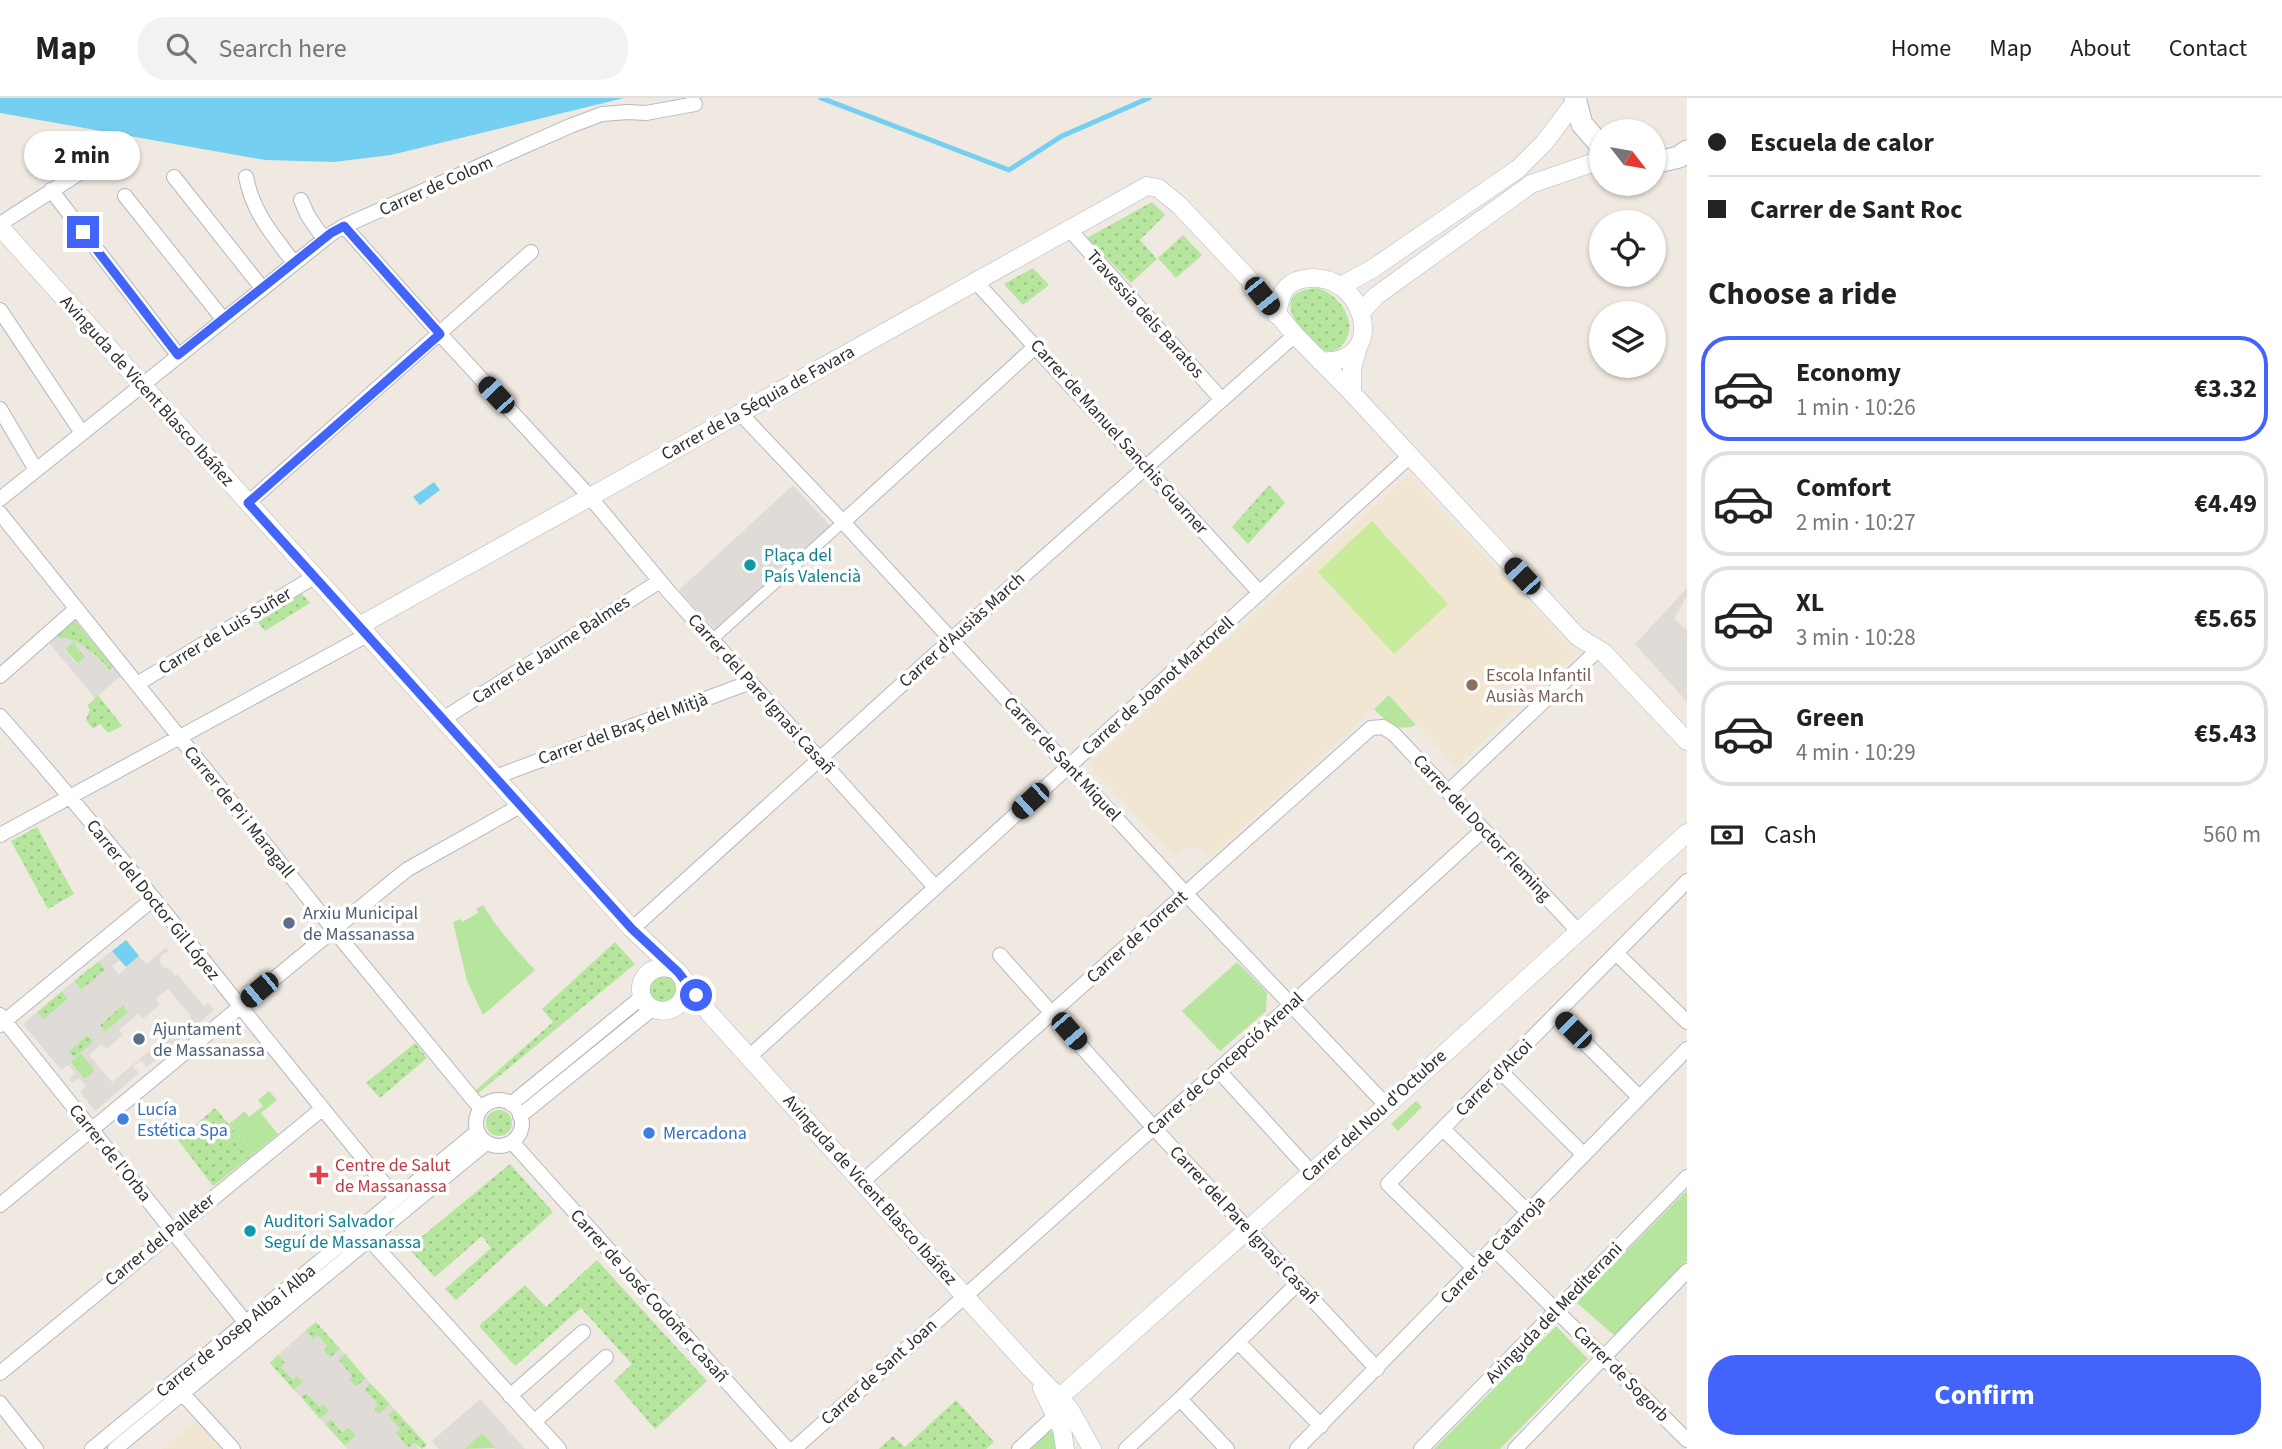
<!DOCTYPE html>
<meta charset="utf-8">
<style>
:root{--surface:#fff;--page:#f2f2f2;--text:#222;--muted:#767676;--line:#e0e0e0;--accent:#4264fb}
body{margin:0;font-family:"Source Sans 3",sans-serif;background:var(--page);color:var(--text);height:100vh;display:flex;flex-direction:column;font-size:26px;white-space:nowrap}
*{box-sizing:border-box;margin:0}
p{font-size:23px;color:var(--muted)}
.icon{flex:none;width:38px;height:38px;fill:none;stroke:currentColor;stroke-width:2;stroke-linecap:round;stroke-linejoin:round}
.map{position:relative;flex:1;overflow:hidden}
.details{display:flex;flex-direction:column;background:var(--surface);width:595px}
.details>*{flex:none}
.hud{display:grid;align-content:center;height:154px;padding:0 21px;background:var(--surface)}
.needle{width:46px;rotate:121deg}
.controls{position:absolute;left:1589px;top:21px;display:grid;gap:14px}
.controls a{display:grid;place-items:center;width:77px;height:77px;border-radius:50%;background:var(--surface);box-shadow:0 2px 5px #0004;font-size:35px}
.end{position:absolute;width:32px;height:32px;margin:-16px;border:9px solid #4264fb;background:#fff;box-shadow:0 0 0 4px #fff}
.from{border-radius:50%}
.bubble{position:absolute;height:49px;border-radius:24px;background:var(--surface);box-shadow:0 2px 5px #0004;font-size:23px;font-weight:700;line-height:49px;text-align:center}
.car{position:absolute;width:21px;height:42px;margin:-21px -10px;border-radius:9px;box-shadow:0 0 5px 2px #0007;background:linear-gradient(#222 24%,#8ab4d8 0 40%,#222 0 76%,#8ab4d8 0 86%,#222 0)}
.hud b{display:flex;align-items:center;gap:24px;height:66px;font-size:26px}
.hud b+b{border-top:2px solid var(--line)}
.hud i{width:18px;height:18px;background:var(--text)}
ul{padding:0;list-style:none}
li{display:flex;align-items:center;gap:21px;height:105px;margin:0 14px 10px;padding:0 7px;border:4px solid var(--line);border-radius:28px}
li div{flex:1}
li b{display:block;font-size:26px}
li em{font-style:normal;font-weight:700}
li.current{border-color:var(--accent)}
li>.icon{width:63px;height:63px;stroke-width:1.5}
h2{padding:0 21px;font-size:32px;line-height:84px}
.pay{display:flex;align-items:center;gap:18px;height:77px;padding:0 21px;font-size:26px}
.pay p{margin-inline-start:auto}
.action{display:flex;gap:14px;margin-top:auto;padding:14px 21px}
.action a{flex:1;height:80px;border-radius:28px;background:var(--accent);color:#fff;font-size:28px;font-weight:700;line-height:80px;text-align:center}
header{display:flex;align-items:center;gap:42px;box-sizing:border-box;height:98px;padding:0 35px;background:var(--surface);border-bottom:2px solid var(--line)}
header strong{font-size:33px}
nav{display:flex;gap:38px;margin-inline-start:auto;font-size:24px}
.search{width:490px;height:63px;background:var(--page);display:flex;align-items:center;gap:18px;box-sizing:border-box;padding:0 24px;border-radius:28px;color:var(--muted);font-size:26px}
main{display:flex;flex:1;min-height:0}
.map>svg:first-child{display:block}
</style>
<header>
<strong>Map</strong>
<div class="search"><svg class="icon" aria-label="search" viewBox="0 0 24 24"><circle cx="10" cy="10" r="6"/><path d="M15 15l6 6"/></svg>Search here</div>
<nav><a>Home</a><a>Map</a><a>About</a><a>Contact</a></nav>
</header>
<main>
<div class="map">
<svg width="1687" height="1351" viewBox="0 0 1687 1351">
<defs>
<pattern id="grass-dots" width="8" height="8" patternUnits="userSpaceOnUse" patternTransform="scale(1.75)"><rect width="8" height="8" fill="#b6e59e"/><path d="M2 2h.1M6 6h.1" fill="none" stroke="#9dc588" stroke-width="1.8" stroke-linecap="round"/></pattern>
</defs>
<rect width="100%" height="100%" fill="#efe9e1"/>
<path fill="#f0e6d1" d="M1409,377l168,178 -121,114 -67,-72 -180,163 -9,-9 -15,-1 -10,9 -87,-93z
M197,1323l25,28h-60z"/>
<path fill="url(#grass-dots)" d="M1152,104l13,13 -25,25 17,19 -26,24 -44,-45z
M1183,137l19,20 -26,23 -18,-20z
M1033,170l16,17 -26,20 -19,-21z
M1318,190c23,8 44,38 22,59 -5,5 -14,5 -20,2 -6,-3 -11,-10 -15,-15 -19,-22 -24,-44 13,-46z
M1269,387l16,18 -37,41 -16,-17z
M301,495l9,10 -45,28 -8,-10z
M74,522l40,47 -4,3 -17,-17 -34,-15 -3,-3z
M98,597l24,31 -14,7 -8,-9 -7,5 -7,-9 4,-11 -3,-3z
M37,729l37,67 -26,15 -37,-68z
M615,844l20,22 -159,131 -2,-3 79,-70 -11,-13z
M99,863l7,9 -25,20 -7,-9z
M649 891a14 14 0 1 1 28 0a14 14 0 1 1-28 0Z
M62,893l6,8 -25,21 -6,-8z
M123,907l6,7 -24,20 -5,-7z
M87,937l7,7 -20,16 -6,-7z
M415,945l12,15 -47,40 -14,-15z
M215,1010l39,46 -41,32 -35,-46z
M486 1025a13 13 0 1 1 26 0a13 13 0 1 1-26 0Z
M510,1066l43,48 -97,88 -11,-11 46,-41 -9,-12 -47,41 -27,-29z
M597,1162l110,121 -52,48 -41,-48 18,-17 -51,-56 -66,58 -36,-40 46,-41 21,22z
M316,1224l24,27 -10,9 -7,-8 4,-3 -10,-11 -4,4 -8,-9z
M345,1256l21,24 -10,9 -8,-8 4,-3 -14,-16z
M278,1257l8,8 -4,4 11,13 4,-4 6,6 -9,8 -24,-27z
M370,1285l20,21 -11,10 -6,-5 5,-4 -14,-16z
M306,1294l13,14 4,-3 6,8 -9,8 -19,-22z
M956,1302l38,42 -8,7h-107l14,-13 12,11z
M394,1311l33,36 -5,4 -8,-6 -6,5 -13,-15 -7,-18z
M331,1321l11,13 6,-5 8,9 -11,10 -20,-22z"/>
<path fill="#b6e59e" d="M73,544l13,15 -8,7 -13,-15z
M1389,597l27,30c-17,8 -31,-4 -42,-16z
M483,807c14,23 32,44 52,65l-52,45 -16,-34 -14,-59 7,-3 2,3 16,-9 -2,-4z
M1237,864l30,30 -1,19 -46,40 -38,-40z
M81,955l14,17 -10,10 -15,-18z
M269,993l8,9 -16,13 17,21 -24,20 -25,-30 16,-13 4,6 14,-11 -5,-6z
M1416,1003l6,6 -24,24 -7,-7z
M1687,1092v71l-72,75 -39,-34z
M1556,1228l32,33 -88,90h-66z
M1050,1333l3,1 5,17h-27z
M482,1335l14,15 -32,1z"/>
<path fill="#c9ec9a" d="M1372,423l76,83 -54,50 -76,-82z"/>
<path fill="#dfdcd8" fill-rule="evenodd" d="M793,387l41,45 -116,103 -39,-43z
M1687,490v8l-13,23 13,11v72l-52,-58z
M56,537l3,3h8l16,7 26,25 5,-3 7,9 -26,22 -47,-56zM73,544l12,15 -8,7 -12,-14z
M166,849l3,4 -8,5 -1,6 3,5 8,3 4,6 2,-2 27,32 4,-3 6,7 -47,40 -6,-7 -8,6 6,7 -12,11 -6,-7 -8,6 6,7 -44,38 -15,-19 6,-6 -7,-8 -7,5 -3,-4 6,-6 -7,-8 -7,5 -38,-46 14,-12 6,7 25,-19 -6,-9 12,-10 7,9 24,-20 -6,-9 13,-10 8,9 -8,6 7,8 20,-18 7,8zM168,891l23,27 -79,66 -23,-27 13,-11 4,5 17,-14 -4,-5 19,-16 5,5 17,-14 -4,-6zM123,907l5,7 -23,20 -5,-7zM88,937l5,7 -12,11 14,18 -11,8 -14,-16 4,-5 -5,-7z
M305,1233l8,8 5,-4 9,11 -4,4 7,8 10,-9 5,5 -6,6 13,16 -3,3 7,8 10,-9 4,5 -6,6 14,16 -4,4 5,5 11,-10 4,5 -6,7 12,13 -5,5 13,14 6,-5 5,6h-72l-2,-3 11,-10 -8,-9 -6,5 -11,-13 -6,5 -5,-5 9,-9 -6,-6 -4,3 -12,-14 -6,4 -7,-7 9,-8 -6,-6 -4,4 -12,-13 4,-4 -7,-8z
M480,1301l3,3 42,47h-31l1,-2 -13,-14 -18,16h-25l-4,-4 -3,-4z"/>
<path fill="#75cff0" d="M0,0h624l-233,57 -57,7 -69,-2 -265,-47z
M434,384l6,8 -20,15 -7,-8z
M126,842l13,16 -13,11 -14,-16z"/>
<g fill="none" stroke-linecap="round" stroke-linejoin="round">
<path stroke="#75cff0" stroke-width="5" d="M821,0l188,72 53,-34 87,-38"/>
<defs>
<path id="pedestrian" d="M713,541l130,-117"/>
<path id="minor" d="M174,79l88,111
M246,79c7,36 26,57 48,86
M51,92l127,165
M125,98l98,123
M301,102l7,16 16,23
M0,126l98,-63
M344,128l96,108 150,163 79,95 266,295
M1069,131l153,171
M976,184l284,311
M0,212l82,123
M0,311l36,61
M739,314l104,110 342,371 202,213
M0,401l331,-265 13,-8 226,-100 32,-12 26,-2 18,1 49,-9
M248,405l283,-251
M0,415l333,416 148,180
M843,424l193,-176
M0,578l76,-67
M137,586l177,-107
M0,618c138,156 263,323 396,482
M443,621l217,-138
M495,679l256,-95
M1448,694l151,-143
M0,737l367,-200
M632,831l320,-290 343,-304
M1617,856l70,68
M1000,857l154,173 223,241
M1556,916l83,83
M0,917l246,308
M0,927l153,-126
M749,959l661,-601
M1218,972l93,102
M1501,974l83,83
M476 1025a23 23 0 1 1 46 0a23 23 0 1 1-46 0Z
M511,1006l131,-107
M520,1018l132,-107
M1443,1031l86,84
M512,1044l275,307
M862,1084l509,-454 12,-1 11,7 184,197
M0,1107l394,-325 14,-11 112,-63
M369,1141l190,210
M1494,1151l193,191
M1475,1171l-87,-85 299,-303
M1238,1244l83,84
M0,1275l322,-264
M182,1295l51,56
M510,1298l73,-64
M1180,1301l47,50
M0,1305l36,46
M534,1324l72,-65
M92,1351l385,-317
M115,1351l371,-306
M794,1351l498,-445 191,-174
M1019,1351l37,-34
M1126,1351l54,-50 117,-115
M1297,1351l390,-400
M1421,1351l266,-272
M1515,1351l172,-178"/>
<path id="tertiary" d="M0,129l632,702 46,43 32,42 319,353 40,41 23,41
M1341,188l31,-17 146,-100 26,-26 31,-41
M1362,213l14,-15 155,-112 70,-24
M1277,217c3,-19 6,-32 26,-36 63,-12 88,88 17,82
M1358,249l-6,22v24l226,244 25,15 84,89
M359,528l788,-440 11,2 21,17 68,72 48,58 57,58
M673,871c-24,-8 -43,17 -25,37 21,14 45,-5 34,-29
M1042,1290l20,41 3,20
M1060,1299l350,-312 277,-252"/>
<path id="secondary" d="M1575,0l7,26 19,22
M1654,65l25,-6 8,-6"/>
</defs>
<use href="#pedestrian" stroke="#b4b7c1" stroke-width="12"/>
<use href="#minor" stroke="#b4b7c1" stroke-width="16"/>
<use href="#tertiary" stroke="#b4b7c1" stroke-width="19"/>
<use href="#secondary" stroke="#b4b7c1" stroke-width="23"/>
<use href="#pedestrian" stroke="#fff" stroke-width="10"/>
<use href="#minor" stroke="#fff" stroke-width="14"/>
<use href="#tertiary" stroke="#fff" stroke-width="18"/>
<use href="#secondary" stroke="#fff" stroke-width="21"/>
</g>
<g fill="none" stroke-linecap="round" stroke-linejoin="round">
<path stroke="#4264fb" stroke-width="9" d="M83,134l95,123 153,-122 13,-7 96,108 -192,169 384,426 46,43 18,23"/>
</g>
<g fill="#0f9aa8" stroke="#fff" stroke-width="2.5">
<circle cx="750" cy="467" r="7"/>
<circle cx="250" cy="1133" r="7"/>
</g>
<circle fill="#8d6e63" stroke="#fff" stroke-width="2.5" cx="1472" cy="587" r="7"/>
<g fill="#5c6f8a" stroke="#fff" stroke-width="2.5">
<circle cx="289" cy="825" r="7"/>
<circle cx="139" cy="941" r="7"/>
</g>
<g fill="#3f7fe0" stroke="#fff" stroke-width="2.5">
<circle cx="123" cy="1021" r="7"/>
<circle cx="649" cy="1035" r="7"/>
</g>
<path fill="#e0444e" stroke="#fff" stroke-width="2.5" d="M315.5 1066.5h7v7h7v7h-7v7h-7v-7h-7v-7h7z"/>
<g text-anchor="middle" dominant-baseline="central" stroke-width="7" stroke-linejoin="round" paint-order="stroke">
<g font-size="18" fill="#2e2e2e" stroke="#fff">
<text transform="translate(436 88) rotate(-24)">Carrer de Colom</text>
<text transform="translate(1145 216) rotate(48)">Travessia dels Baratos</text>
<text transform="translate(147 293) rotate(48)">Avinguda de Vicent Blasco Ibáñez</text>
<text transform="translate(758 305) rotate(-29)">Carrer de la Séquia de Favara</text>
<text transform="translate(1119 339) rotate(48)">Carrer de Manuel Sanchis Guarner</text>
<text transform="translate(962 532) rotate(-42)">Carrer d'Ausiàs March</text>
<text transform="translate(225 533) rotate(-31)">Carrer de Luis Suñer</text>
<text transform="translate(551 552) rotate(-33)">Carrer de Jaume Balmes</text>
<text transform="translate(1158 588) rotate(-42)">Carrer de Joanot Martorell</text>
<text transform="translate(761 596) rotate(48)">Carrer del Pare Ignasi Casañ</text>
<text transform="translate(623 631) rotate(-20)">Carrer del Braç del Mitjà</text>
<text transform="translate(1062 661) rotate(47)">Carrer de Sant Miquel</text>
<text transform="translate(239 714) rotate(51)">Carrer de Pi i Maragall</text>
<text transform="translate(1482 730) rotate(47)">Carrer del Doctor Fleming</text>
<text transform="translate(153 802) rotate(51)">Carrer del Doctor Gil López</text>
<text transform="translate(1137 839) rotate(-42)">Carrer de Torrent</text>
<text transform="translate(1225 966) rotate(-42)">Carrer de Concepció Arenal</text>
<text transform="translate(1494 980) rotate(-45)">Carrer d'Alcoi</text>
<text transform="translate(1374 1018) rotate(-42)">Carrer del Nou d'Octubre</text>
<text transform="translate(110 1055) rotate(51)">Carrer de l'Orba</text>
<text transform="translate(870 1092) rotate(48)">Avinguda de Vicent Blasco Ibáñez</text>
<text transform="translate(1244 1127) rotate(47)">Carrer del Pare Ignasi Casañ</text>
<text transform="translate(160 1142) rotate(-39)">Carrer del Palleter</text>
<text transform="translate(1493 1152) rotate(-46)">Carrer de Catarroja</text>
<text transform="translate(649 1198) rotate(48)">Carrer de José Codoñer Casañ</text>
<text transform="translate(1554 1215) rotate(-46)">Avinguda del Mediterrani</text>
<text transform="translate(236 1233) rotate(-39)">Carrer de Josep Alba i Alba</text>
<text transform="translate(879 1274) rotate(-42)">Carrer de Sant Joan</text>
<text transform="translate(1621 1276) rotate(45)">Carrer de Sogorb</text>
</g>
<g font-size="18" fill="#0d838f" stroke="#fff" text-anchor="start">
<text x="764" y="457">Plaça del<tspan x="764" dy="21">País Valencià</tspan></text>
<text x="264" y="1123">Auditori Salvador<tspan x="264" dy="21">Seguí de Massanassa</tspan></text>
</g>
<g font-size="18" fill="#785e54" stroke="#fff" text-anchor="start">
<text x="1486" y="577">Escola Infantil<tspan x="1486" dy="21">Ausiàs March</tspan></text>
</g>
<g font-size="18" fill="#4e5e75" stroke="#fff" text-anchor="start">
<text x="303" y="815">Arxiu Municipal<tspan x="303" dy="21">de Massanassa</tspan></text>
<text x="153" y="931">Ajuntament<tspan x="153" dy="21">de Massanassa</tspan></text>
</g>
<g font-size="18" fill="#366cbe" stroke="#fff" text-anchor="start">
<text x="137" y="1011">Lucía<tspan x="137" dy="21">Estética Spa</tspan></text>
<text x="663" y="1035">Mercadona</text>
</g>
<g font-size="18" fill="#be3a42" stroke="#fff" text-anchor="start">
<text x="335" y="1067">Centre de Salut<tspan x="335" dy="21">de Massanassa</tspan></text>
</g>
</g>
</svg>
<div class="controls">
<a><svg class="needle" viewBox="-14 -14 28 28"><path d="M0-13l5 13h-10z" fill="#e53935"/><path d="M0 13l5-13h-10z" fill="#767676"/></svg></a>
<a><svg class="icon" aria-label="locate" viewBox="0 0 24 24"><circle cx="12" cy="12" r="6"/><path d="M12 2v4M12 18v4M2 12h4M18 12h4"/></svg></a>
<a><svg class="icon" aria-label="layers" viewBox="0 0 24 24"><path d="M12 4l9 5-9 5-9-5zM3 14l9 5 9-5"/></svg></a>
</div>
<i class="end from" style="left:696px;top:897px"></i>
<i class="end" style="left:83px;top:134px"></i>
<div class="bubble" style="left:24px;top:33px;width:116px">2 min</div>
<i class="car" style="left:1262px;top:198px;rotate:141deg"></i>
<i class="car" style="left:496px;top:297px;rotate:317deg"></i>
<i class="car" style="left:1522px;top:478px;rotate:317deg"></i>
<i class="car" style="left:1030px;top:703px;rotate:228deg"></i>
<i class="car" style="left:259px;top:892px;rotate:230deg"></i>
<i class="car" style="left:1573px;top:932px;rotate:315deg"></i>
<i class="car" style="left:1069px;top:933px;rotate:139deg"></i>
</div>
<section class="details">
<div class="hud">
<b><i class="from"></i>Escuela de calor</b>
<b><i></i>Carrer de Sant Roc</b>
</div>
<h2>Choose a ride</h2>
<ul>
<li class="current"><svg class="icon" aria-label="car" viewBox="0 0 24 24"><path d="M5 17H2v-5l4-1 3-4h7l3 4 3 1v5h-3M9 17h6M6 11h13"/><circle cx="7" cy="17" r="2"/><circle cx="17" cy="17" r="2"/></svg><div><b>Economy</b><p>1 min · 10:26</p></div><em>€3.32</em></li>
<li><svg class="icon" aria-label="car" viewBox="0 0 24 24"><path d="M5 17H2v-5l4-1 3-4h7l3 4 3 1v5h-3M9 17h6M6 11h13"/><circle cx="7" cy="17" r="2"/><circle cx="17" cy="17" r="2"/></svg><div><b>Comfort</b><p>2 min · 10:27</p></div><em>€4.49</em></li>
<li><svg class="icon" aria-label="car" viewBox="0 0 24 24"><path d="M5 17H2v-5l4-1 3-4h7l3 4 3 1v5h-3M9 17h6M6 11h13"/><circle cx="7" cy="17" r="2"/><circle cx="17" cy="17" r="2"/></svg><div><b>XL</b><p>3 min · 10:28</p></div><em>€5.65</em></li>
<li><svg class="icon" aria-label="car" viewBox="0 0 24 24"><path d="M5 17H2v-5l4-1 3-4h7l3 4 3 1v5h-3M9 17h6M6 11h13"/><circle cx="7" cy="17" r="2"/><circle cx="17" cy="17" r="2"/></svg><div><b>Green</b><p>4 min · 10:29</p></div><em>€5.43</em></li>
</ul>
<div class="pay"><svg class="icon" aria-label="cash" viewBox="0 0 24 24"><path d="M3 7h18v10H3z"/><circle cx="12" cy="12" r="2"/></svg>Cash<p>560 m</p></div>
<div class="action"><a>Confirm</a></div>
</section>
</main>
